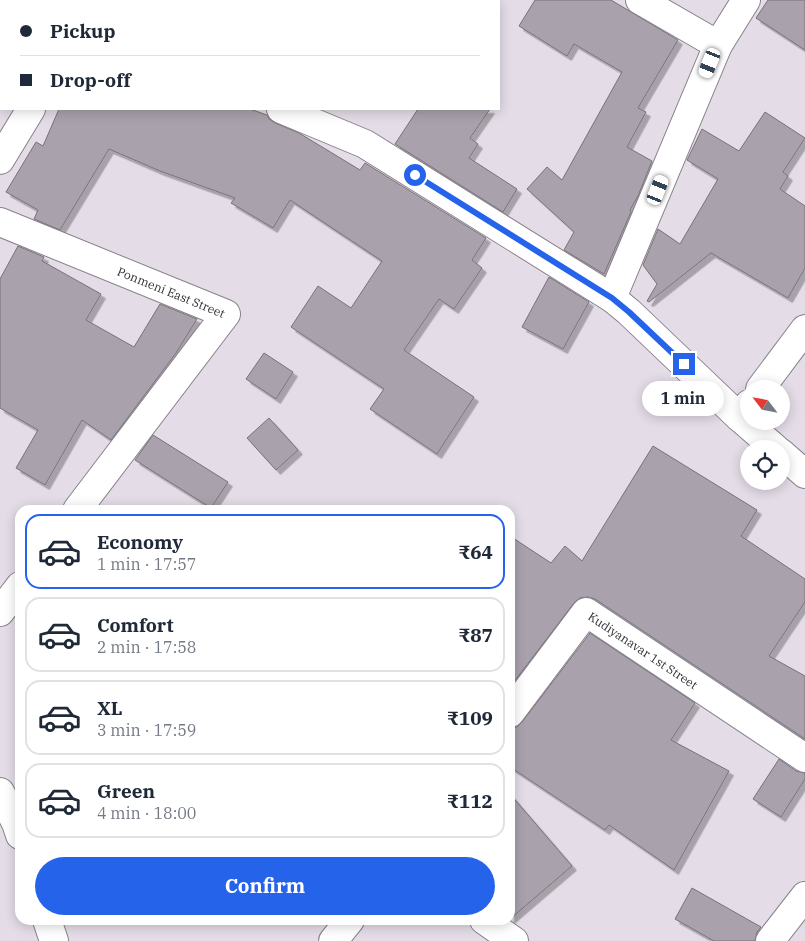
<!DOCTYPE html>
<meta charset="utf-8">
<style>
:root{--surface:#fff;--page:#f6f6f7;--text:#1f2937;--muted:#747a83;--line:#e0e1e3;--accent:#2563eb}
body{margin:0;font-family:"IBM Plex Serif",serif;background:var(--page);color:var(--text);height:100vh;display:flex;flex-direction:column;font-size:19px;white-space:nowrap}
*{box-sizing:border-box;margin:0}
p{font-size:16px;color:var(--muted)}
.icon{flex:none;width:28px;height:28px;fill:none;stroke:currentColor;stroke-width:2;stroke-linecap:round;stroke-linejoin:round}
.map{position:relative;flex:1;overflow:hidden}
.side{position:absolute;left:15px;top:505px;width:500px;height:420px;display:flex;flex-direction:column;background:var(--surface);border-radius:15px;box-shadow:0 2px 12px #0003}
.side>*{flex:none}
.guide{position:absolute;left:0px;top:0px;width:500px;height:110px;box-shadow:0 2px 12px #0003;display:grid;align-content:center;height:110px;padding:0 20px;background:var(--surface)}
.needle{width:32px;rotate:302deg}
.buttons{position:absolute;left:740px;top:380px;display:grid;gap:10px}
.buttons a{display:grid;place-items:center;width:50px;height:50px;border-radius:50%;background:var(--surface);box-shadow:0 2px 12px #0003;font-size:25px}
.end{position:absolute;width:22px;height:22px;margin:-11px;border:6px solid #2563eb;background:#fff;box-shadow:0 0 0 2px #fff}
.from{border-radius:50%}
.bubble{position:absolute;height:35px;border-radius:18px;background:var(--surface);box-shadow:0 2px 12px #0003;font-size:16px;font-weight:800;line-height:35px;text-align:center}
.car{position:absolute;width:15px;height:30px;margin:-15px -8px;border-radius:6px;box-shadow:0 0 4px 1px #0007;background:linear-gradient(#fff 24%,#345 0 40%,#fff 0 76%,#345 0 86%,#fff 0)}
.guide b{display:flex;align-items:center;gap:18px;height:48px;font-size:19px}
.guide b+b{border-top:1px solid var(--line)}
.guide i{width:12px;height:12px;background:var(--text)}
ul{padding:9px 0 0;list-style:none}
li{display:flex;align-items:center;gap:15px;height:75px;margin:0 10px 8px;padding:0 10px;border:2px solid var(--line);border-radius:15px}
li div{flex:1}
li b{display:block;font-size:19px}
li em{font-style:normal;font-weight:800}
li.active{border-color:var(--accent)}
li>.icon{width:45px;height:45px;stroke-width:1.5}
.button{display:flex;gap:10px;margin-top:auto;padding:10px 20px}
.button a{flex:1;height:58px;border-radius:30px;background:var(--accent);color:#fff;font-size:20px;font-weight:800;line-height:58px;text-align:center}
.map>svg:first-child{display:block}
</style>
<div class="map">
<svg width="805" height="941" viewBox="0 0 805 941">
<defs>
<filter id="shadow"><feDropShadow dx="4.5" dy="4.5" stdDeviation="0" flood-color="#0004"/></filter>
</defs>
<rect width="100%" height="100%" fill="#e4dce7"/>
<path fill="#a9a1ab" stroke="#79717b" filter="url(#shadow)" d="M535,0h76l67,40 -40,68 8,4 -19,35 25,14 -14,35 -8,14 1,2 -27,62 -40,-24 10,-18 -47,-43 20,-22 15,13 60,-108 -48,-28 -7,12 -48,-30z
M768,0h37v50l-49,-32z
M59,109h191l17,6 2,4 6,4 24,10 61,37 5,-7 121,75 -14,22 10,8 -28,41 -15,-10 -35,51 70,47 -37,57 -67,-45 14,-20 -93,-62 27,-41 33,22 31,-47 -92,-61 -17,28 -42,-25 4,-5 -75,-27 -51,-22 -49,81 -26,-11 4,-9 -32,-18 30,-50 7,4z
M418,109h72l-20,29 8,6 -9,14 48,31 -14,23 -108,-68z
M765,112l40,26 -22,34 5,4 -8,13 25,17v62l-17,30 -77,-45 -62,49 -2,-1 10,-17 -14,-19 15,-36 22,15 38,-65 -31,-19 15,-31 37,22z
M18,246l26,11 -2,4 59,33 -15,26 48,27 26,-43 37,15 -21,34 -65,87 -29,-20 -37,65 -29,-17 22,-38 -38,-22v-129z
M549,277l40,25 -26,47 -41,-22z
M264,353l29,19 -17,27 -30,-20z
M269,418l29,32 -22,20 -29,-32z
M153,435l75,47 -17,26 -76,-48z
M653,446l104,64 -16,26 64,43v23l-36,54 36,20v63l-210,-140 -7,-2 -8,1 -6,5 -64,84v-151l41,27 14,-17 17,15z
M590,633l105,70 -24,37 58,31 -55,99 -65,-45 -4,5 -95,-63v-39l7,-1 5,-5z
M779,759l17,12 9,2v6l-24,38 -28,-18z
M510,794l62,72 -62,53z
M692,888l69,39 -4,5 -2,9h-41l-39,-22z"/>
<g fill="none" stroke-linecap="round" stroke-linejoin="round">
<defs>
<g id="minor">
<path d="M49,0l2,1"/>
<path d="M640,0l78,45 28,-45"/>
<path d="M93,1l1,-1"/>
<path d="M718,45l-106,253 17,14 110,105"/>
<path d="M281,109l84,35 247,154"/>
<path d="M0,160l31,-51"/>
<path id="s1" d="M0,222l226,92 -149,196"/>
<path d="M760,389l45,-60"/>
<path d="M749,404l-10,13 37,32"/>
<path d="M781,453l24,21"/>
<path d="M0,612l20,-26"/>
<path id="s2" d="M510,713l76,-101 219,146"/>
<path d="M0,792l16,31 4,12"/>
<path d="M47,920l7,21"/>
<path d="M484,920l30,21"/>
<path d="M333,941l17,-21"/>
<path d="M770,941l35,-45"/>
</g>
</defs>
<use href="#minor" stroke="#88808a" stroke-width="30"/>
<use href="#minor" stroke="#fff" stroke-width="28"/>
</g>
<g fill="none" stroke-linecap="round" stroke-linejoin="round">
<path stroke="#2563eb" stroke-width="6" d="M415,175l197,123 17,14 55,52"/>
</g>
<g text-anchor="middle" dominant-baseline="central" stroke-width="4" stroke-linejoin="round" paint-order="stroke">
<g font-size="12" fill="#333034" stroke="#f2e9f4">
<text stroke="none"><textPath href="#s1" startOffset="185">Ponmeni East Street</textPath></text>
<text stroke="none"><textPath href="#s2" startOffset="195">Kudiyanavar 1st Street</textPath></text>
</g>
</g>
</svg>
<div class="buttons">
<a><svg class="needle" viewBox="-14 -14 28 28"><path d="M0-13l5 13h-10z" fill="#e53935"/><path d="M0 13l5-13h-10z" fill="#747a83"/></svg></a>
<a><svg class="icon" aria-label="locate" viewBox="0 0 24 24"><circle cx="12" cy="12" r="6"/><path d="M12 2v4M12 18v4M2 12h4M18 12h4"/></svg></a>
</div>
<i class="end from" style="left:415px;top:175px"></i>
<i class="end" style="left:684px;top:364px"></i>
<div class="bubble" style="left:642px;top:381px;width:82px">1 min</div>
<i class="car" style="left:710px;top:63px;rotate:202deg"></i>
<i class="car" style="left:658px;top:190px;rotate:22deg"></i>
<div class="guide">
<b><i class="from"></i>Pickup</b>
<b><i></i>Drop-off</b>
</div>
<section class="side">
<ul>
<li class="active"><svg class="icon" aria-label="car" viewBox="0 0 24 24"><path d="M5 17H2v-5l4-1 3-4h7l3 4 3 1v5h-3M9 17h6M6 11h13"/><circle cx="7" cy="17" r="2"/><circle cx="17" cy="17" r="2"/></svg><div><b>Economy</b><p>1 min · 17:57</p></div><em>₹64</em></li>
<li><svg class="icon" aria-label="car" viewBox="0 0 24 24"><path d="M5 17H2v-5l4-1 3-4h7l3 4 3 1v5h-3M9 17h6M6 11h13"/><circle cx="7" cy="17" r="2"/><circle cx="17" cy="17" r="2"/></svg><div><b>Comfort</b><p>2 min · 17:58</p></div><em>₹87</em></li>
<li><svg class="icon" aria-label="car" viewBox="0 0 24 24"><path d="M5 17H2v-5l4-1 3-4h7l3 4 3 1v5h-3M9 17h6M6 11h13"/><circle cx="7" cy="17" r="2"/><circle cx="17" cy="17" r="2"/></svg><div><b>XL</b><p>3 min · 17:59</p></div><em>₹109</em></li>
<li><svg class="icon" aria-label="car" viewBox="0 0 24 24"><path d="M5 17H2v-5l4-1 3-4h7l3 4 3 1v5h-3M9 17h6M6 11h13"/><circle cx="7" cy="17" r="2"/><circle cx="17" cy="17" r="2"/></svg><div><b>Green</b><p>4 min · 18:00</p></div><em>₹112</em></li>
</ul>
<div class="button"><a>Confirm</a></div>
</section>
</div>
